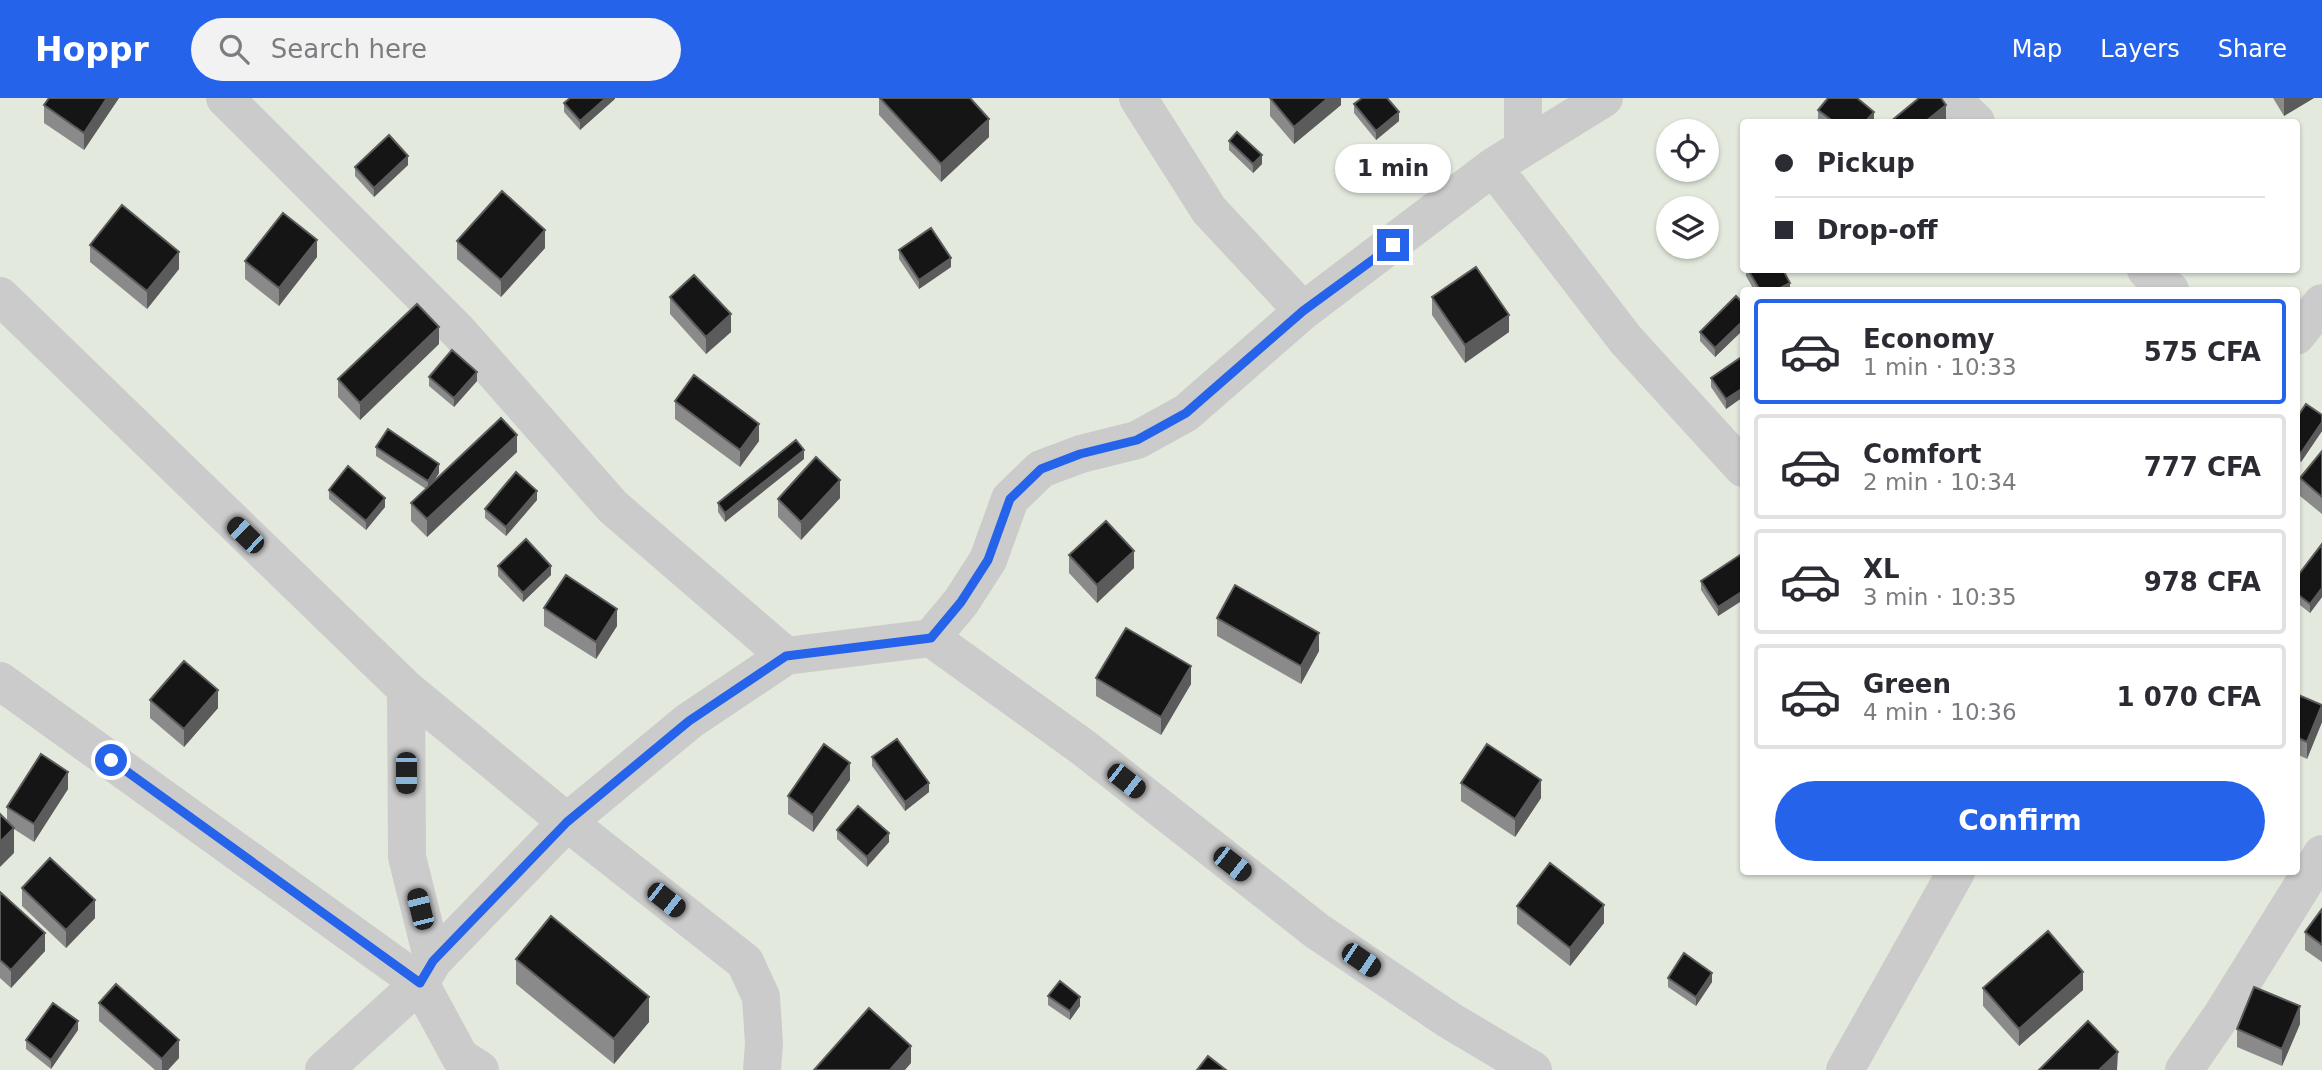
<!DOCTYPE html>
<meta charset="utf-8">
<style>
:root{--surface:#fff;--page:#f2f2f3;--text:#2b2b33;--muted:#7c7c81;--line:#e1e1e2;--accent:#2563eb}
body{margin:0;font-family:"DejaVu Sans",sans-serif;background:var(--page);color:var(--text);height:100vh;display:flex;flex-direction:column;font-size:26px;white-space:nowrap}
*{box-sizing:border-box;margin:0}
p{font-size:23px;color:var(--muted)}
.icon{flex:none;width:38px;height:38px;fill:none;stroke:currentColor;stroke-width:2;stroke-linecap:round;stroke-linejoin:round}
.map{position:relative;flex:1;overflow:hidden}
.sheet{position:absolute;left:1740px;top:189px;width:560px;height:588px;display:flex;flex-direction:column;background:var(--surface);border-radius:7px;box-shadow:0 2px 5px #0004}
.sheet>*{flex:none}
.guide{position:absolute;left:1740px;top:21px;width:560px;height:154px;border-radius:7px;box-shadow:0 2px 5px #0004;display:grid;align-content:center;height:154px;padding:0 35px;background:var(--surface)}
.controls{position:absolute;left:1656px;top:21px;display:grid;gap:14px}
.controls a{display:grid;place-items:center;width:63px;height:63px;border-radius:50%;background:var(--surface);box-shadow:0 2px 5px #0004;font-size:35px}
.end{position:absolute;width:32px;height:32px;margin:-16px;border:9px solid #2563eb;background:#fff;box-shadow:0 0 0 4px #fff}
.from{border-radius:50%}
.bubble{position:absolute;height:49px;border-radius:24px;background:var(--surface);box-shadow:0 2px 5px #0004;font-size:23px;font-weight:600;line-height:49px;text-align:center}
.car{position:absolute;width:21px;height:42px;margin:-21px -10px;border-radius:9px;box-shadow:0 0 5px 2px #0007;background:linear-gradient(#222 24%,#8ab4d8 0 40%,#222 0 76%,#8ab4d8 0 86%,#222 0)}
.guide b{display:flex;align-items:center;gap:24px;height:66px;font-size:26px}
.guide b+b{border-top:2px solid var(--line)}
.guide i{width:18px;height:18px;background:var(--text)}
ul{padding:12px 0 0;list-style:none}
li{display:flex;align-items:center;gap:21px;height:105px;margin:0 14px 10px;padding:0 21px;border:4px solid var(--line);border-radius:7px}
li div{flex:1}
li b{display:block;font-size:26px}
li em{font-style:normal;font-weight:600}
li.active{border-color:var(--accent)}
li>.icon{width:63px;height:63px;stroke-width:1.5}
.action{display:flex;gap:14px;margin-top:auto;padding:14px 35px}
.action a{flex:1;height:80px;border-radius:42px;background:var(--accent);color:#fff;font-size:28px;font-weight:600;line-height:80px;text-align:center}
header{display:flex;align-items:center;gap:42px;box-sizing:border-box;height:98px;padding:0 35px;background:var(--accent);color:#fff}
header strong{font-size:33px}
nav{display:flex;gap:38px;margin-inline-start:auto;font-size:24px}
.search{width:490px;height:63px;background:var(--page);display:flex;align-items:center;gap:18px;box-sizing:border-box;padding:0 24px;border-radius:38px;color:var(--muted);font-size:26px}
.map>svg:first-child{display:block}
</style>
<header>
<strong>Hoppr</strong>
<div class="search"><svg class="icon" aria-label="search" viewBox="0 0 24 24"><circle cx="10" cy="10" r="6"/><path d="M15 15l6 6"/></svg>Search here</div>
<nav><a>Map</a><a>Layers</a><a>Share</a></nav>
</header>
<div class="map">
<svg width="2322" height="972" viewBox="0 0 2322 972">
<rect width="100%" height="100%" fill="#fff"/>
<path fill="#e3eadd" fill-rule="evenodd" d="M0,0h2322v972h-2322zM1743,24h553v148h-553zM1668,33h38v39h-38zM1668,110h38v39h-38zM1743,192h553v582h-553z"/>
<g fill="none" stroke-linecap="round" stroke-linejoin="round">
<path stroke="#cbcbcb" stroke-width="38" d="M225,0l233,233 155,176 173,149
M1138,0l71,112 94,101
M1523,0v49
M1951,0l25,24
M1493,69l133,173 117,128
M2146,172l24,20
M0,198l406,393 161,133 178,140 16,35 3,46 -2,27
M2296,238l26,-33
M931,540l153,110 233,183 132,89 84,50
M0,583l420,302 40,74 20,13
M406,591l1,168 26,104
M324,972l96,-87 13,-22 134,-139 122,-101 97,-65 145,-18 30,-36 27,-42 22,-61 31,-30 40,-15 56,-14 49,-27 117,-102 190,-144 111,-69
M1845,972l111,-198
M2184,972l38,-55 100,-161"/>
</g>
<path fill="#8a8a8a" d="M49,0h70l-35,52 -40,-27v-18z
M615,0l-35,32 -16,-18v-9z
M879,0l110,39 -48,45 -62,-67z
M1270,0h71v7l-47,39 -24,-28z
M2273,0h41l-30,18z
M1354,6l45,17 -23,19 -22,-27z
M1818,12l56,11 -2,1h-49l-5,-3z
M1229,43l33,23 -9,9 -24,-23z
M408,67l-34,32 -19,-21v-9z
M457,143l88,7 -44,49 -44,-38z
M90,147l89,24 -32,40 -57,-47z
M899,152l52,17 -32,22 -20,-30z
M317,159l-38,49 -34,-27v-18z
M1746,172h37l7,20h-36l-8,-14z
M670,199l61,35 -25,22 -36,-40z
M1432,199l77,35 -44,31 -33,-48z
M1743,205v27l-28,27 -15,-16v-9z
M439,246l-79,76 -22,-23v-18z
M1743,258v41l-17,12 -15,-22v-9z
M429,279l48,4 -23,26 -25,-21z
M675,303l84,40 -19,26 -65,-48z
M2322,317v16l-21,31 -5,-4v-39z
M376,349l63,26 -5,8 83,-29 -90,85 -16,-16v-18l15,-14 -50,-33z
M2322,353v63l-22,-18v-18z
M804,361l-79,63 -7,-10v-9z
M329,392l56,17 -19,23 -37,-31z
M840,400l-39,42 -23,-23v-18z
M537,402l-31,36 -21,-18v-9z
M2322,446v53l-12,16 -14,-11v-24z
M1743,455v47l-25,16 -17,-26v-9z
M1069,457l65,13 -37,35 -28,-30z
M498,468l53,9 -28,27 -25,-26z
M544,510l73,18 -21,33 -52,-33z
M1217,520l102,33 -18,33 -84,-48z
M1096,580l95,6 -30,51 -65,-39z
M2296,596l26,11v17l-15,37 -11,-5z
M150,602l68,8 -34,39 -34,-29z
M872,659l57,35 -24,19 -33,-45z
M850,682l-37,52 -25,-18v-18z
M1461,685l80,15 -26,39 -54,-36z
M68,691l-34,53 -20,-13v24l-7,-33v-13z
M837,732l52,12 -22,25 -30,-28z
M22,790l73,30 -29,30 -44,-42z
M0,794l45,59 -34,37 -11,-10z
M1517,808l87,17 -34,43 -53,-42z
M2322,811v53l-17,-12v-18z
M516,861l133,63 -35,42 -98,-80z
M1668,880l44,4 -16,24 -28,-19z
M1983,890l100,2 -64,56 -36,-40z
M1048,898l32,10 -10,14 -22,-15z
M99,905l80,55 -11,12h-13l-56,-49z
M2300,926l-18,42 -45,-19v-18z
M78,932l-27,39 -25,-20v-9z"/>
<path fill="#5b5b5b" d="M107,0h12l-35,52v-17z
M606,0h9v1l-35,31v-9z
M1328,0h13v7l-47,39v-17z
M2284,0h30l-30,18z
M1946,7v17h-21z
M1399,14v9l-23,19v-9z
M1874,14v9l-2,1h-7z
M989,21v18l-48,45v-18z
M1262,57v9l-9,9v-9z
M408,58v9l-34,32v-9z
M545,132v18l-44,49v-17z
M317,142v17l-38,49v-18z
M179,154v17l-32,40v-18z
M951,160v9l-32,22v-9z
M1790,185v7h-14z
M731,216v18l-25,22v-17z
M1509,217v17l-44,31v-18z
M1743,223v9l-28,27v-9z
M439,229v17l-79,76v-17z
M477,274v9l-23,26v-9z
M1743,290v9l-17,12v-10z
M2322,324v9l-21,31v-9z
M759,326v17l-19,26v-17z
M517,337v17l-90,85v-18z
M804,352v9l-79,63v-9z
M439,366v9l-11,17v-9z
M840,382v18l-39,42v-18z
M537,393v9l-31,36v-9z
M385,400v9l-19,23v-9z
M1134,453v17l-37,35v-18z
M551,468v9l-28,27v-9z
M2322,490v9l-12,16v-9z
M1743,493v9l-25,16v-9z
M617,511v17l-21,33v-17z
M2299,532v9l-3,4v-10z
M1319,535v18l-18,33v-18z
M1191,568v18l-30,51v-18z
M218,592v18l-34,39v-18z
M2322,607v17l-15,37v-17z
M850,665v17l-37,52v-17z
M68,674v17l-34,53v-18z
M1541,682v18l-26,39v-18z
M929,685v9l-24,19v-9z
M14,730v25l-14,14v-25z
M889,735v9l-22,25v-10z
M95,802v18l-29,30v-18z
M1604,807v18l-34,43v-18z
M45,835v18l-34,37v-18z
M2083,874v18l-64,56v-17z
M1712,875v9l-16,24v-9z
M649,899v25l-35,42v-25z
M1080,899v9l-10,14v-9z
M2300,908v18l-18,42v-17z
M78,923v9l-27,39v-9z
M179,942v18l-11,12h-6v-11z
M911,948v17l-6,7h-15z
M2118,954l-1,18h-18z"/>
<path fill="#151515" stroke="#5b5b5b" stroke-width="2" d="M49,0h58l-23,35 -40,-28z
M570,0h36l-26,23 -16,-18z
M880,0h90l19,21 -48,45z
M1270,0h58l-34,29z
M1362,0h25l12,14 -23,19 -22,-27z
M1828,0h29l17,14 -9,10h-31l-16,-12z
M1919,0h22l5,7 -21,17h-35z
M1237,34l25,23 -9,9 -24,-23z
M389,37l19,21 -34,32 -19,-21z
M502,93l43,39 -44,50 -44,-39z
M122,107l57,47 -32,39 -57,-46z
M283,115l34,27 -38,48 -34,-27z
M931,130l20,30 -32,22 -20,-30z
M1476,169l33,48 -44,30 -33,-48z
M1748,172h35l7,13 -14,7h-16z
M694,177l37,39 -25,23 -36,-40z
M1736,198l7,7v18l-28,27 -15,-16z
M417,206l22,23 -79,76 -22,-24z
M452,252l25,22 -23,26 -25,-21z
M1743,258v32l-17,11 -15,-21z
M694,277l65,49 -19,26 -65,-49z
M2306,306l16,11v7l-21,31 -5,-4v-30z
M501,320l16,17 -90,84 -16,-16z
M388,331l51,35 -11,17 -52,-34z
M796,342l8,10 -79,63 -7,-10z
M2322,353v46l-22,-19z
M816,359l24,23 -39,42 -23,-23z
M348,368l37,32 -19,23 -37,-31z
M516,374l21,19 -31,36 -21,-18z
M1106,423l28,30 -37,34 -28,-30z
M526,441l25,27 -28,27 -25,-27z
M2322,446v44l-12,16 -14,-11v-15z
M1743,455v38l-25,16 -17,-26z
M566,477l51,34 -21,33 -52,-34z
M1235,487l84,48 -18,33 -84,-48z
M1126,530l65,38 -30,51 -65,-39z
M184,563l34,29 -34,39 -34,-29z
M2296,596l26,11 -15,37 -11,-5z
M897,641l32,44 -24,19 -33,-45z
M824,646l26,19 -37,52 -25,-19z
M1487,646l54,36 -26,39 -54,-36z
M41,656l27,18 -34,52 -27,-17z
M858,708l31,27 -22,24 -30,-27z
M0,716l14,14 -14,14z
M50,760l45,42 -29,30 -44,-42z
M1550,765l54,42 -34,43 -53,-42z
M0,794l45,41 -34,37 -11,-10z
M2322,811v36l-17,-13z
M551,818l98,81 -35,42 -98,-80z
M2048,833l35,41 -64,57 -36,-41z
M1684,855l28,20 -16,24 -28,-19z
M1060,883l20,16 -10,14 -22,-15z
M116,886l63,56 -17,19 -63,-56z
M2254,889l46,19 -18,43 -45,-20z
M53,905l25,18 -27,39 -25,-20z
M869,910l42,38 -21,24h-76z
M2088,923l30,31 -19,18h-60z
M1208,958l18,14h-29z"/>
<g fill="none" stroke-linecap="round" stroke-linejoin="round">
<path stroke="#2563eb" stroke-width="9" d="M111,662l309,223 13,-22 134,-139 122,-101 97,-65 145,-18 30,-36 27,-42 22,-61 31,-30 39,-15 57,-14 49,-27 117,-102 90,-66"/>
</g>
</svg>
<div class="controls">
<a><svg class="icon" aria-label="locate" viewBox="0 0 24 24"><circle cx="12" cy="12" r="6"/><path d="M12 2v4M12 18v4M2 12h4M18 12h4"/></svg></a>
<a><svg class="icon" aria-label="layers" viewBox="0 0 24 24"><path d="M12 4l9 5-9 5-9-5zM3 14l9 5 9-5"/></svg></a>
</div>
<i class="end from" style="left:111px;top:662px"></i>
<i class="end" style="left:1393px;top:147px"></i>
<div class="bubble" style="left:1335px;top:46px;width:116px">1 min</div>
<i class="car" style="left:245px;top:437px;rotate:314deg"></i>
<i class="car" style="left:406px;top:675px;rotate:180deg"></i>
<i class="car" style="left:1126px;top:683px;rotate:128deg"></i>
<i class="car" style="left:1232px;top:766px;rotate:128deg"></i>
<i class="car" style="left:666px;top:802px;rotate:128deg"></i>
<i class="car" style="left:420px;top:811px;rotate:346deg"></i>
<i class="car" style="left:1361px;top:862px;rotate:124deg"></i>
<div class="guide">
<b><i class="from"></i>Pickup</b>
<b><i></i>Drop-off</b>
</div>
<section class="sheet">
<ul>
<li class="active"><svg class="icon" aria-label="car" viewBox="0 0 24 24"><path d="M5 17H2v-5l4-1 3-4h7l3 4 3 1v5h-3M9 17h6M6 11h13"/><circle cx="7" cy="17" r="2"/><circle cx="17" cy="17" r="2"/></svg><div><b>Economy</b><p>1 min · 10:33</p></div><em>575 CFA</em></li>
<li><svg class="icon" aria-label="car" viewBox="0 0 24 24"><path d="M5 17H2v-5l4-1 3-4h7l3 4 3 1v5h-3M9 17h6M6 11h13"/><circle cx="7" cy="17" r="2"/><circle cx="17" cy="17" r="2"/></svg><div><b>Comfort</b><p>2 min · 10:34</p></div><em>777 CFA</em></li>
<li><svg class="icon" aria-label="car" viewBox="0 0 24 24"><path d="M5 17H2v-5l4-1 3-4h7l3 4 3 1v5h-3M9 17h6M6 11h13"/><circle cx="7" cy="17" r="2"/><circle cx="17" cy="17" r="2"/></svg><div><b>XL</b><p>3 min · 10:35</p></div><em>978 CFA</em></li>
<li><svg class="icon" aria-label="car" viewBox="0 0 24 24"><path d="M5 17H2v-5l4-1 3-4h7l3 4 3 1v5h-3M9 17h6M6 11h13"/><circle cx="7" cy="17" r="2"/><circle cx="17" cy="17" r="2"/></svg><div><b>Green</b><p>4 min · 10:36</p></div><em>1 070 CFA</em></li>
</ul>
<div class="action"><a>Confirm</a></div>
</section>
</div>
